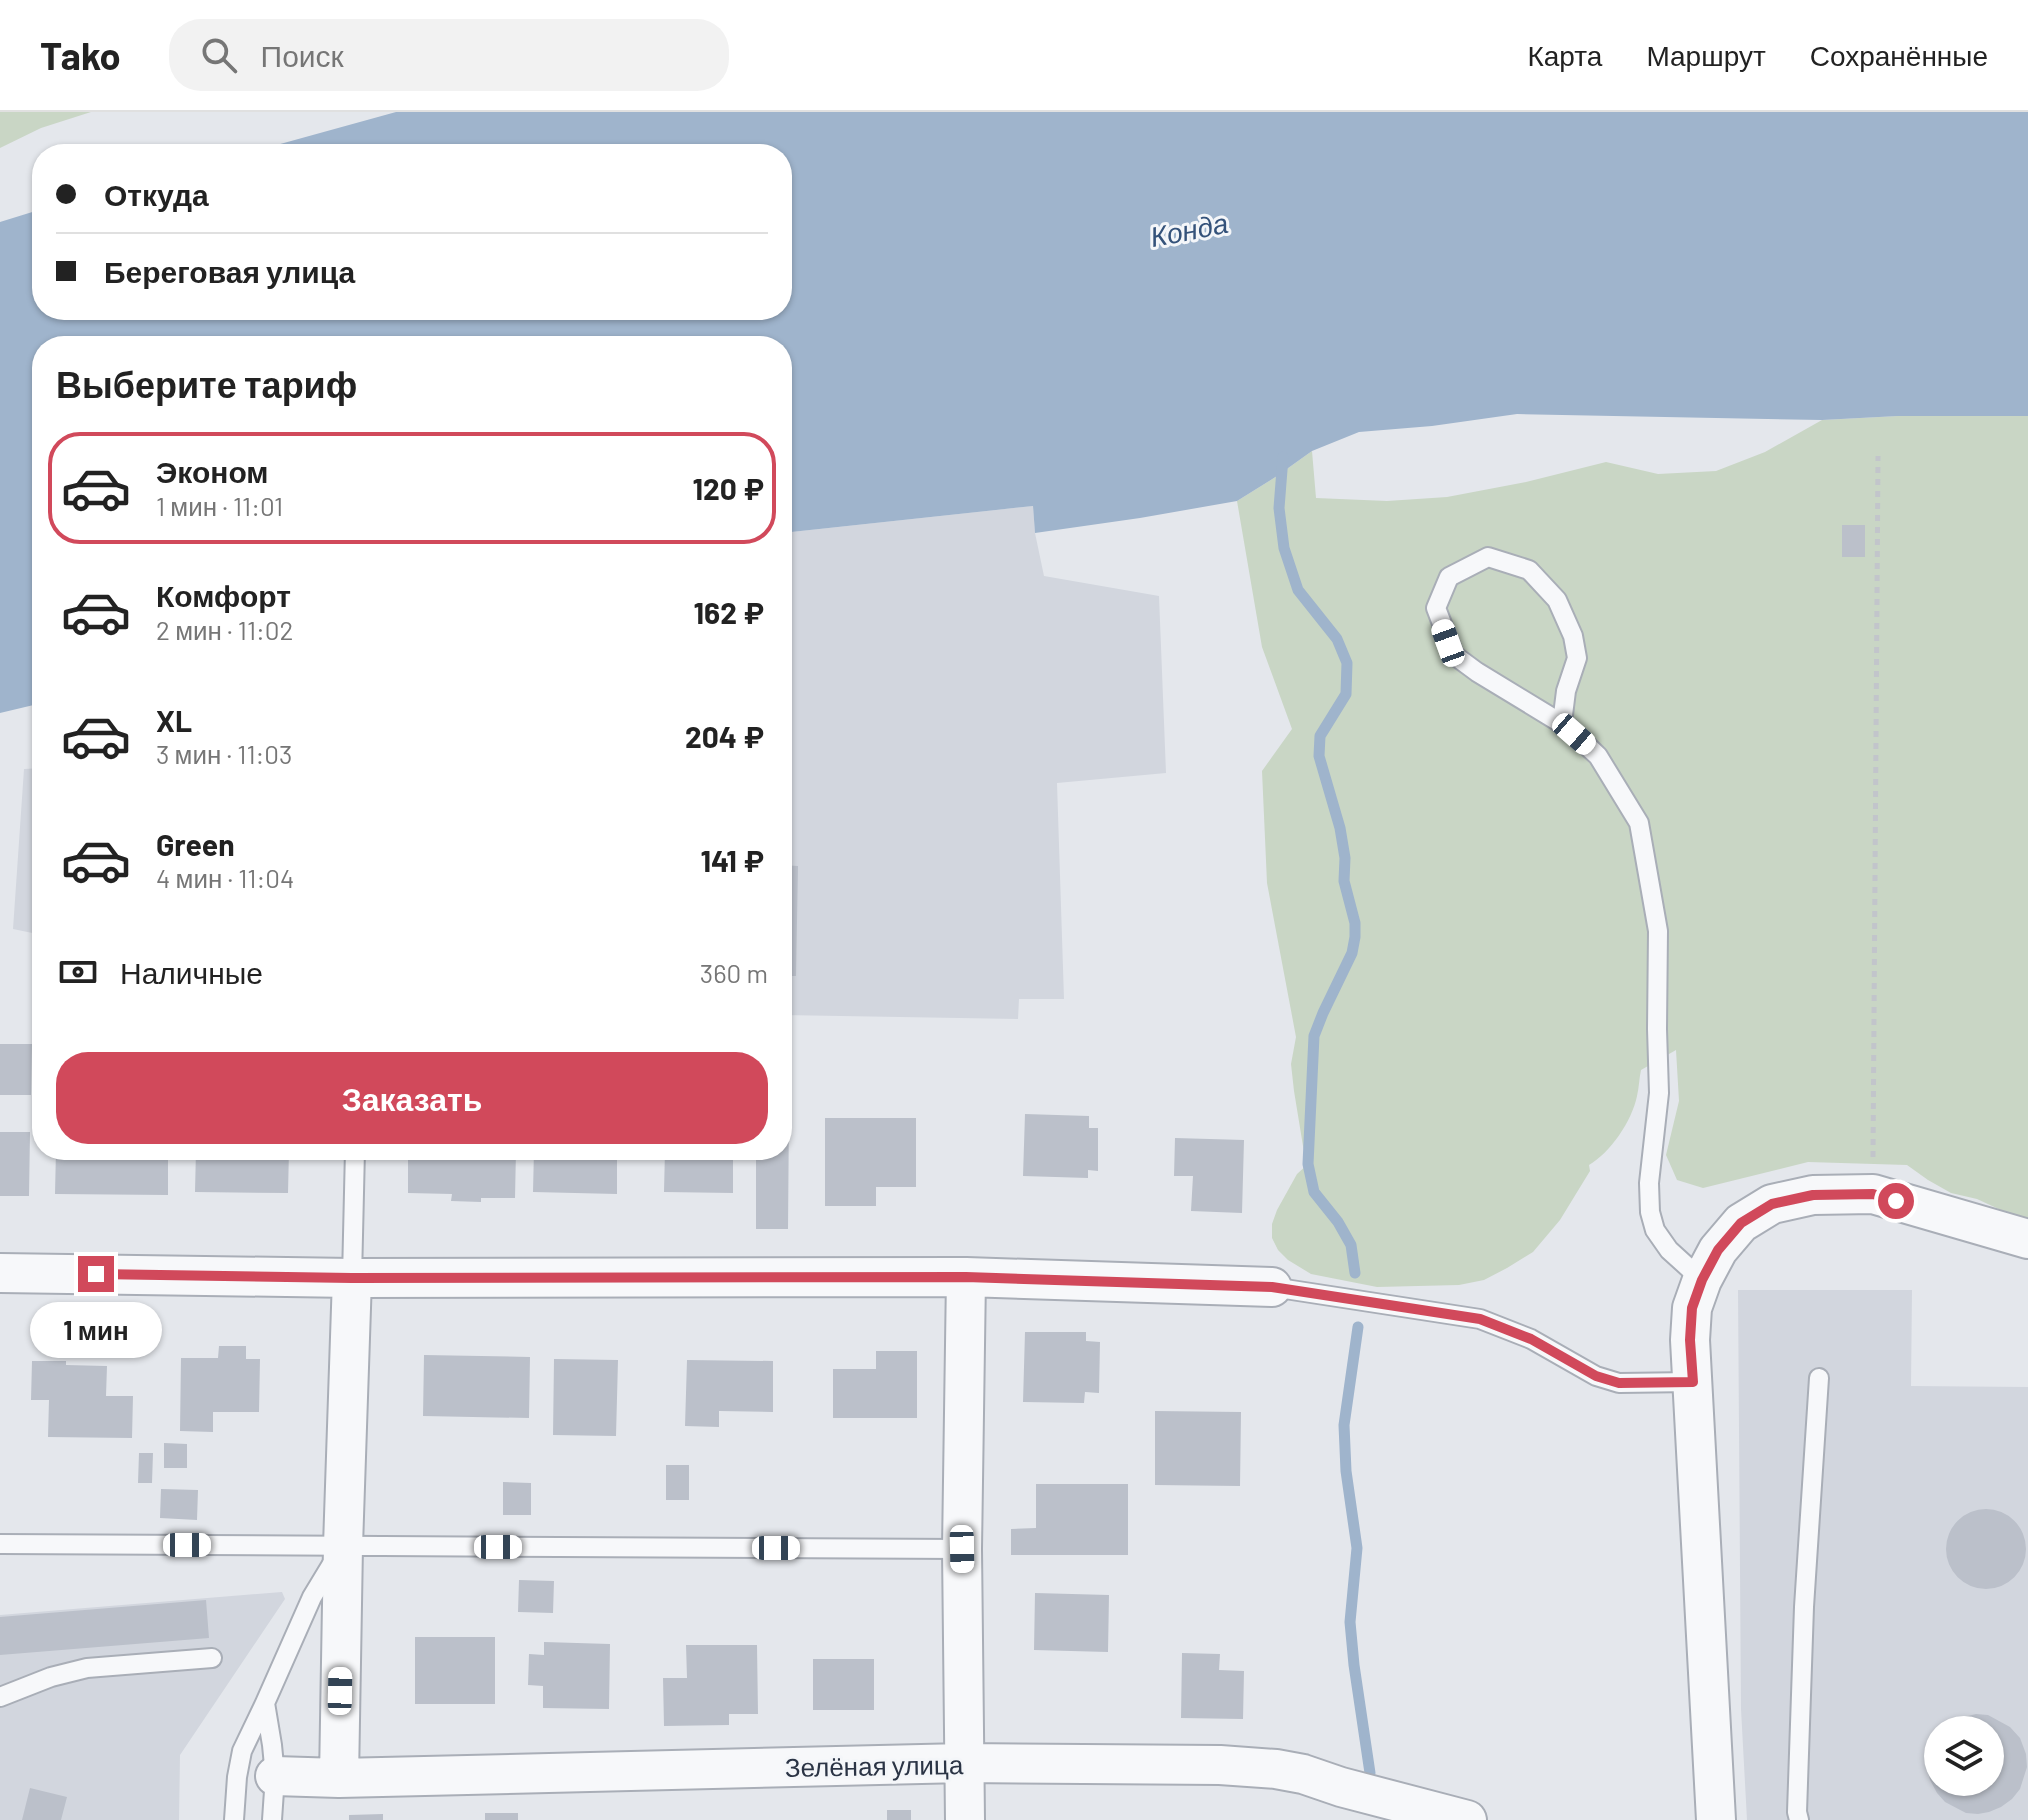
<!DOCTYPE html>
<html lang="ru">
<meta charset="utf-8">
<style>
:root{--surface:#fff;--page:#f2f2f2;--text:#222;--muted:#767676;--line:#e0e0e0;--accent:#d1495b}
body{margin:0;font-family:Barlow,sans-serif;background:var(--page);color:var(--text);height:100vh;display:flex;flex-direction:column;font-size:30px;white-space:nowrap}
*{box-sizing:border-box;margin:0}
p{font-size:26px;color:var(--muted)}
.icon{flex:none;width:44px;height:44px;fill:none;stroke:currentColor;stroke-width:2;stroke-linecap:round;stroke-linejoin:round}
.map{position:relative;flex:1;overflow:hidden}
.drawer{position:absolute;left:32px;top:224px;width:760px;height:824px;display:flex;flex-direction:column;background:var(--surface);border-radius:32px;box-shadow:0 2px 6px #0004}
.drawer>*{flex:none}
.top-card{position:absolute;left:32px;top:32px;width:760px;height:176px;border-radius:32px;box-shadow:0 2px 6px #0004;display:grid;align-content:center;height:176px;padding:0 24px;background:var(--surface)}
.buttons{position:absolute;left:1924px;top:1604px;display:grid;gap:16px}
.buttons a{display:grid;place-items:center;width:80px;height:80px;border-radius:50%;background:var(--surface);box-shadow:0 2px 6px #0004;font-size:40px}
.end{position:absolute;width:36px;height:36px;margin:-18px;border:10px solid #d1495b;background:#fff;box-shadow:0 0 0 4px #fff}
.from{border-radius:50%}
.bubble{position:absolute;height:56px;border-radius:28px;background:var(--surface);box-shadow:0 2px 6px #0004;font-size:26px;font-weight:700;line-height:56px;text-align:center}
.car{position:absolute;width:24px;height:48px;margin:-24px -12px;border-radius:10px;box-shadow:0 0 6px 2px #0007;background:linear-gradient(#fff 24%,#345 0 40%,#fff 0 76%,#345 0 86%,#fff 0)}
.top-card b{display:flex;align-items:center;gap:28px;height:76px;font-size:30px}
.top-card b+b{border-top:2px solid var(--line)}
.top-card i{width:20px;height:20px;background:var(--text)}
ul{padding:0;list-style:none}
li{display:flex;align-items:center;gap:24px;height:112px;margin:0 16px 12px;padding:0 8px;border:4px solid transparent;border-radius:32px}
li div{flex:1}
li b{display:block;font-size:30px}
li em{font-style:normal;font-weight:700}
li.current{border-color:var(--accent)}
li>.icon{width:72px;height:72px;stroke-width:1.5}
h2{padding:0 24px;font-size:36px;line-height:96px}
.pay{display:flex;align-items:center;gap:20px;height:88px;padding:0 24px;font-size:30px}
.pay p{margin-inline-start:auto}
.cta{display:flex;gap:16px;margin-top:auto;padding:16px 24px}
.cta a{flex:1;height:92px;border-radius:32px;background:var(--accent);color:#fff;font-size:32px;font-weight:700;line-height:92px;text-align:center}
header{display:flex;align-items:center;gap:48px;box-sizing:border-box;height:112px;padding:0 40px;background:var(--surface);border-bottom:2px solid var(--line)}
header strong{font-size:38px}
nav{display:flex;gap:44px;margin-inline-start:auto;font-size:28px}
.search{width:560px;height:72px;background:var(--page);display:flex;align-items:center;gap:20px;box-sizing:border-box;padding:0 28px;border-radius:32px;color:var(--muted);font-size:30px}
.map>svg:first-child{display:block}
</style>
<header>
<strong>Tako</strong>
<div class="search"><svg class="icon" aria-label="search" viewBox="0 0 24 24"><circle cx="10" cy="10" r="6"/><path d="M15 15l6 6"/></svg>Поиск</div>
<nav><a>Карта</a><a>Маршрут</a><a>Сохранённые</a></nav>
</header>
<div class="map">
<svg width="2028" height="1708" viewBox="0 0 2028 1708">
<rect width="100%" height="100%" fill="#e4e7ec"/>
<path fill="#d2d6de" fill-rule="evenodd" d="M1033,394l2,27 9,43 115,20 7,177 -109,10 7,216h-45l-1,20 -236,-4v-482z
M42,656v167l-29,-6 11,-160z
M1738,1178h174l-1,96 117,1v433h-281l-6,-111zM1938,1618h52v52h-52z
M282,1480l3,7 -105,156 -1,65h-179v-205z"/>
<path fill="#c9d6c5" d="M0,0h91l-50,16 -41,20z
M1898,304h130v802l-25,-7 -26,-12 -26,-6 -23,-13 -21,-15 -99,-3 -105,26 -26,-8 -11,-25 13,-54 -3,-51 -35,20c-2,9 -2,18 -4,26 -5,25 -27,57 -48,69l1,6 -30,49 -27,32 -26,16 -23,12 -25,5 -82,2 -66,-13 -23,-14 -10,-10 -6,-12v-14l5,-14 20,-36 11,-10 -5,-18 -9,-55 -3,-27 5,-27 -29,-154 -5,-112 30,-42 -30,-82 -25,-146 40,-25 35,-25 4,47 71,3 60,-4 79,-15 80,-20 52,12 58,-3 49,-19 57,-32z"/>
<path fill="#9fb4cc" d="M396,0h1632v304h-130l-76,4 -305,-6 -85,12 -73,6 -47,19 -35,25 -40,25 -97,17 -105,15 -2,-27 -251,27v-187h-740v357l-42,10v-491l42,-13v101h740v-156h-538z"/>
<g fill="none" stroke-linecap="round" stroke-linejoin="round">
<path stroke="#9fb4cc" stroke-width="11" d="M1283,345l-4,51 5,40 14,42 39,49 10,24 -1,31 -26,42 -1,20 21,72 5,30 -1,23 11,42v14l-3,16 -29,60 -9,23 -6,128 6,28 24,30 13,23 4,28
M1358,1215l-14,98 2,46 11,77 -7,74 4,43 16,108"/>
</g>
<path fill="#bbc0ca" d="M1842,413h23v32h-23z
M782,753l16,1 -2,110h-14z
M0,932h32l-1,51h-31z
M782,999h7l-1,118h-32v-79h26z
M1025,1002l64,2v12h9v43l-10,-1v8l-65,-2z
M825,1006h91v69h-40v19h-51z
M0,1020h30l-1,64h-29z
M1175,1026l69,2 -2,73 -51,-2 2,-35h-19z
M56,1038h112v45l-113,-1z
M196,1038h93l-1,43 -93,-1z
M408,1038h108l-1,48h-34v4l-30,-1 1,-7 -44,-1z
M534,1038h83v44l-84,-2z
M665,1038h68v43l-69,-1z
M1025,1220h61v9l14,1 -1,51 -14,-1 -1,11 -61,-1z
M219,1234h27v13h14l-1,53h-46v20l-33,-1 1,-73h37z
M876,1239h41v67h-84v-49h43z
M424,1243l106,2 -1,61 -106,-2z
M554,1247l64,1 -2,76 -63,-1z
M687,1248l86,1v51l-54,-1v16l-34,-1z
M32,1249h34v4l41,1 -1,30h27l-1,42 -84,-1 1,-37h-18z
M1155,1299l86,1 -1,74 -85,-1z
M164,1331l23,1v24h-23z
M139,1341h14l-1,30h-14z
M666,1353h23v35h-23z
M503,1370l28,1v32h-28z
M1036,1372h92v71h-117v-26l25,-1z
M161,1377l37,1 -1,30 -37,-2z
M1946 1437a40 40 0 1 1 80 0a40 40 0 1 1-80 0Z
M519,1468l35,1 -1,32 -35,-1z
M1035,1481l74,2 -1,57 -74,-2z
M206,1488l3,38 -209,17v-38z
M415,1525h80v67h-80z
M544,1530l66,2 -1,65 -66,-1v-22l-15,-1 1,-31 15,1z
M686,1533h71l1,69h-29v11l-65,1 -1,-48h24z
M1182,1541l38,1 -1,16 25,1 -1,48 -62,-1z
M813,1547h61v51h-61z
M1976,1602l12,1 22,12 10,11 6,16 1,13 -7,22 -8,10 -11,8 -12,5 -11,2 -12,-1 -21,-11 -8,-9 -7,-13 -3,-12 1,-12 3,-12 7,-11v49h52v-52h-49l15,-11z
M30,1676l37,9 -6,23h-39z
M887,1698h24v10h-24z
M485,1701h33v7h-33z
M383,1702v6h-34v-5z"/>
<g fill="none" stroke-linecap="round" stroke-linejoin="round">
<defs>
<path id="lane" d="M1598,644l-29,-28 -92,-56 -23,-17 -18,-47 13,-31 39,-20 41,13 28,30 16,36 4,22 -11,33 -4,32 36,33 41,67 19,108 -1,98 2,64 -10,90 1,29 5,18 14,20 33,30
M352,1166l3,-128
M1272,1175l208,32 51,20 65,37 23,7 74,-1
M0,1432l962,5
M0,1585l51,-20 36,-9 125,-10
M234,1708l3,-43 5,-26 23,-48
M272,1708l3,-44 -3,-31 -7,-42 47,-106 23,-38
M1799,1708l-2,-8 7,-205 15,-229"/>
<path id="street" d="M0,1161l352,5 614,-1 306,10
M275,1664l64,2 625,-15 256,2 56,4 27,5 38,13 126,33
M339,1666l4,-232 9,-268
M965,1708l-3,-271 4,-272
M1716,1708l-26,-480 2,-32 10,-28 16,-30 23,-27 31,-19 41,-9 60,-1 155,45"/>
</defs>
<use href="#lane" stroke="#a9aeb7" stroke-width="22"/>
<use href="#street" stroke="#a9aeb7" stroke-width="42"/>
<path stroke="#c2c5cb" stroke-width="5" stroke-dasharray="6 6" stroke-linecap="butt" d="M1873,1045l5,-701"/>
<use href="#lane" stroke="#f7f8fa" stroke-width="18"/>
<use href="#street" stroke="#f7f8fa" stroke-width="38"/>
</g>
<g fill="none" stroke-linecap="round" stroke-linejoin="round">
<path stroke="#d1495b" stroke-width="10" d="M96,1162l256,4 614,-1 306,10 208,32 51,20 65,37 23,7 74,-1 -3,-42 2,-32 10,-28 16,-30 23,-27 31,-19 41,-9 60,-1 23,7"/>
</g>
<g text-anchor="middle" dominant-baseline="central" stroke-width="6" stroke-linejoin="round" paint-order="stroke">
<g font-size="26" fill="#2b3445" stroke="#f4f6f9">
<text transform="translate(874 1653) rotate(-1)">Зелёная улица</text>
</g>
<g font-size="28" font-style="italic" fill="#34527a" stroke="#f4f6f9">
<text transform="translate(1189 117) rotate(-11)">Конда</text>
</g>
</g>
</svg>
<div class="buttons">
<a><svg class="icon" aria-label="layers" viewBox="0 0 24 24"><path d="M12 4l9 5-9 5-9-5zM3 14l9 5 9-5"/></svg></a>
</div>
<i class="end from" style="left:1896px;top:1089px"></i>
<i class="end" style="left:96px;top:1162px"></i>
<div class="bubble" style="left:30px;top:1190px;width:132px">1 мин</div>
<i class="car" style="left:1448px;top:531px;rotate:340deg"></i>
<i class="car" style="left:1574px;top:622px;rotate:131deg"></i>
<i class="car" style="left:187px;top:1433px;rotate:90deg"></i>
<i class="car" style="left:498px;top:1435px;rotate:90deg"></i>
<i class="car" style="left:776px;top:1436px;rotate:90deg"></i>
<i class="car" style="left:962px;top:1437px;rotate:179deg"></i>
<i class="car" style="left:340px;top:1579px;rotate:1deg"></i>
<div class="top-card">
<b><i class="from"></i>Откуда</b>
<b><i></i>Береговая улица</b>
</div>
<section class="drawer">
<h2>Выберите тариф</h2>
<ul>
<li class="current"><svg class="icon" aria-label="car" viewBox="0 0 24 24"><path d="M5 17H2v-5l4-1 3-4h7l3 4 3 1v5h-3M9 17h6M6 11h13"/><circle cx="7" cy="17" r="2"/><circle cx="17" cy="17" r="2"/></svg><div><b>Эконом</b><p>1 мин · 11:01</p></div><em>120 ₽</em></li>
<li><svg class="icon" aria-label="car" viewBox="0 0 24 24"><path d="M5 17H2v-5l4-1 3-4h7l3 4 3 1v5h-3M9 17h6M6 11h13"/><circle cx="7" cy="17" r="2"/><circle cx="17" cy="17" r="2"/></svg><div><b>Комфорт</b><p>2 мин · 11:02</p></div><em>162 ₽</em></li>
<li><svg class="icon" aria-label="car" viewBox="0 0 24 24"><path d="M5 17H2v-5l4-1 3-4h7l3 4 3 1v5h-3M9 17h6M6 11h13"/><circle cx="7" cy="17" r="2"/><circle cx="17" cy="17" r="2"/></svg><div><b>XL</b><p>3 мин · 11:03</p></div><em>204 ₽</em></li>
<li><svg class="icon" aria-label="car" viewBox="0 0 24 24"><path d="M5 17H2v-5l4-1 3-4h7l3 4 3 1v5h-3M9 17h6M6 11h13"/><circle cx="7" cy="17" r="2"/><circle cx="17" cy="17" r="2"/></svg><div><b>Green</b><p>4 мин · 11:04</p></div><em>141 ₽</em></li>
</ul>
<div class="pay"><svg class="icon" aria-label="cash" viewBox="0 0 24 24"><path d="M3 7h18v10H3z"/><circle cx="12" cy="12" r="2"/></svg>Наличные<p>360 m</p></div>
<div class="cta"><a>Заказать</a></div>
</section>
</div>
